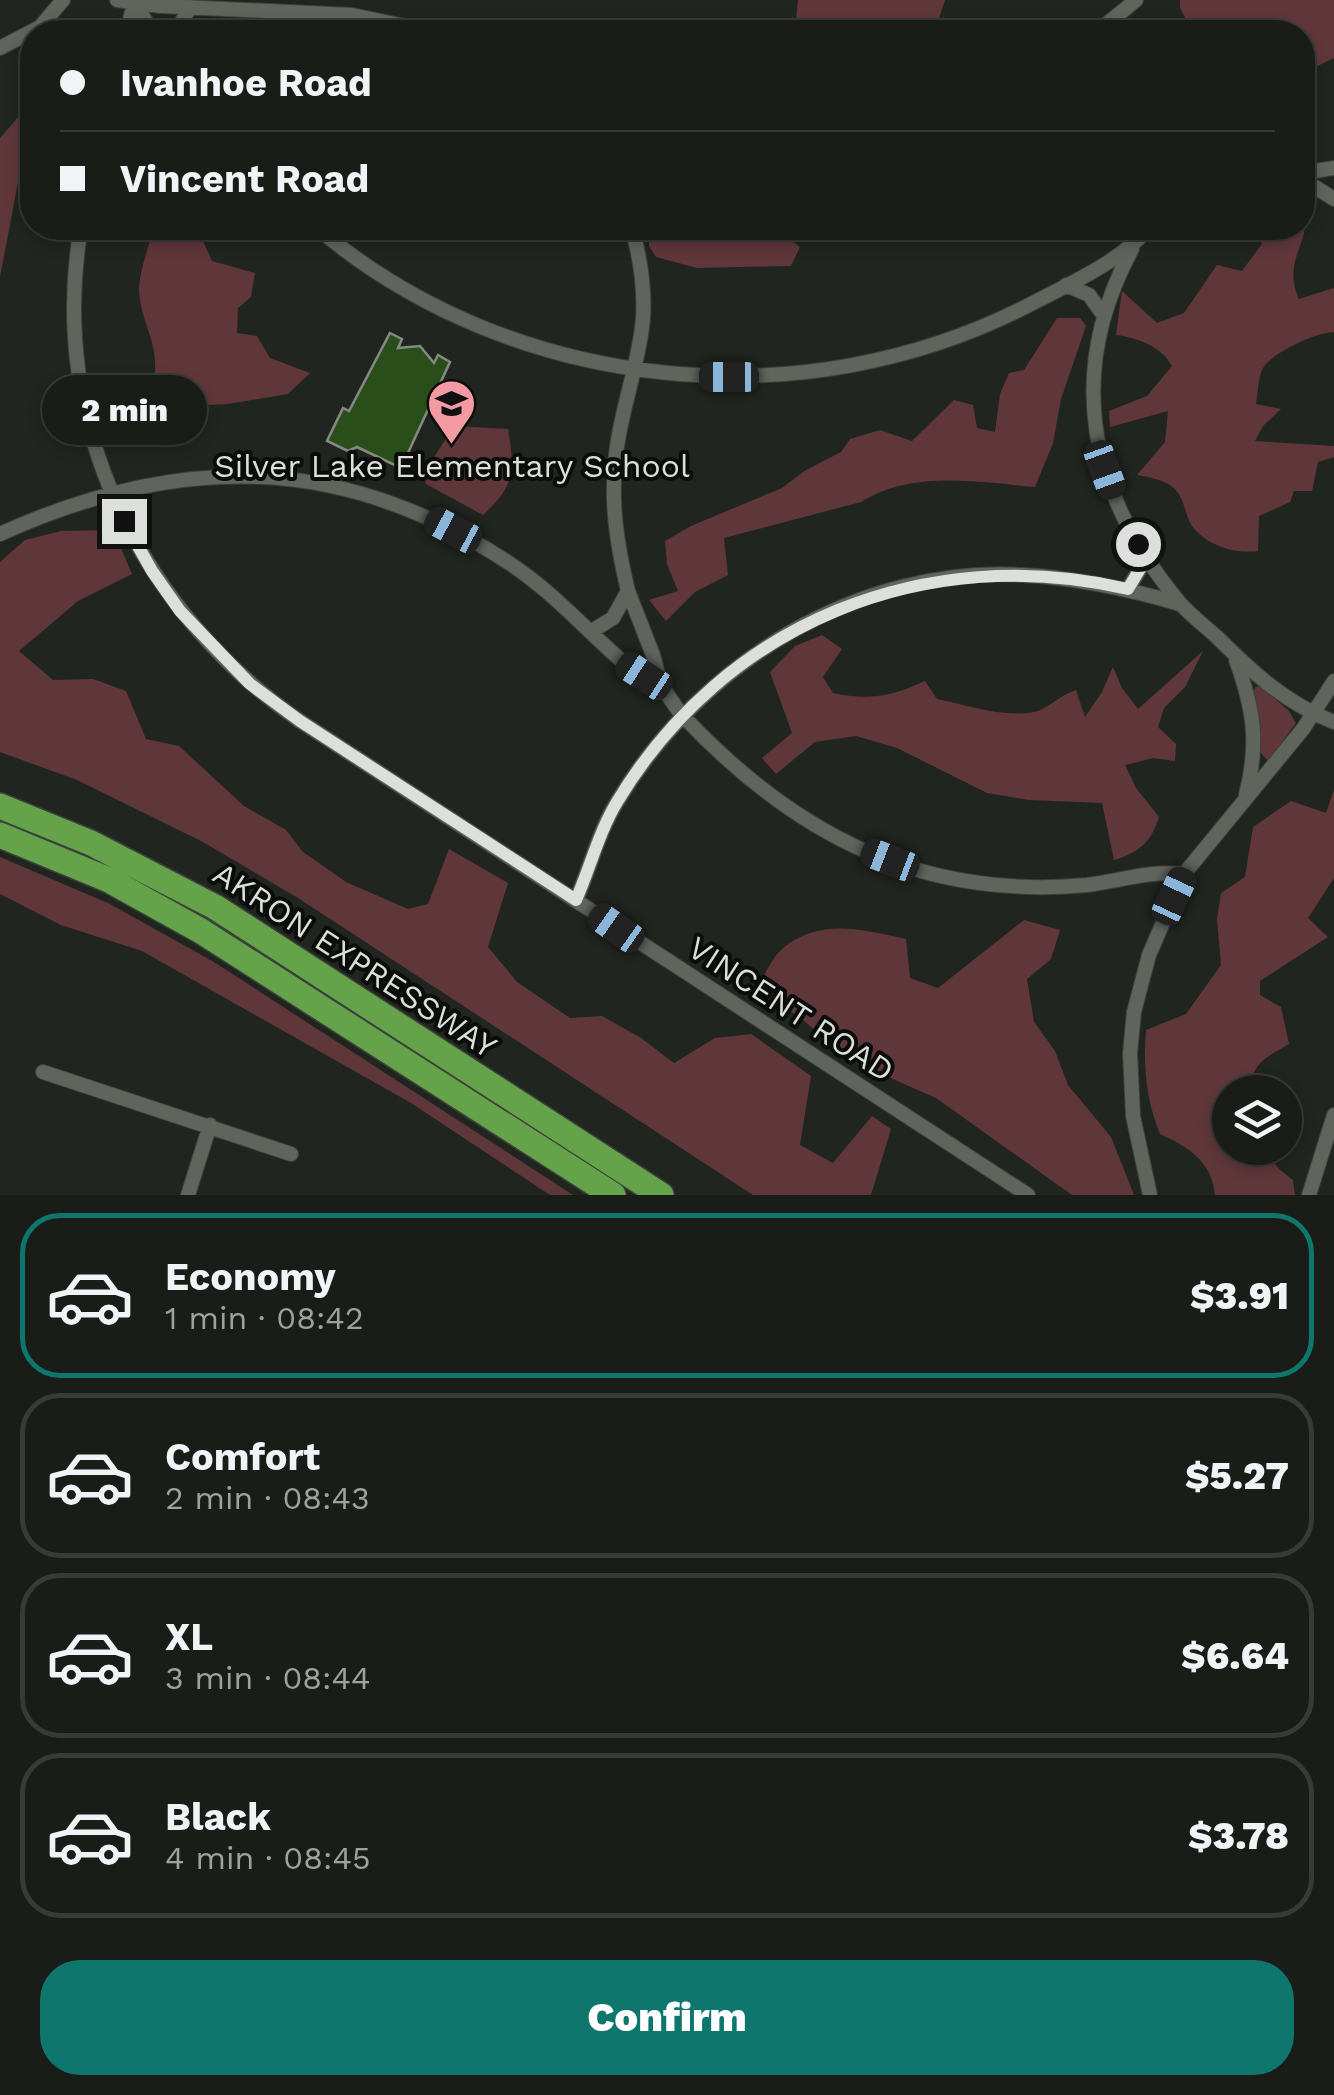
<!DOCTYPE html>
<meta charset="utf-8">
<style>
:root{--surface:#191c17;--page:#262924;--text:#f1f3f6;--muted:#9fa1a1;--line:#373a36;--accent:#0f766e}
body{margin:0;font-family:"Work Sans",sans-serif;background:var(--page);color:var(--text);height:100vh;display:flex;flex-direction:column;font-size:38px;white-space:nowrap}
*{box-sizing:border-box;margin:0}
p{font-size:32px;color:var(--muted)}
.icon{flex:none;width:55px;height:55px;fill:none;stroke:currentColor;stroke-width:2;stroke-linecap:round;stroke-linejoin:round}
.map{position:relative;height:1195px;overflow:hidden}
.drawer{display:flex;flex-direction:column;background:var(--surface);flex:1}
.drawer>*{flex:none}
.guide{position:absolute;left:20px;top:20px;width:1295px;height:220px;border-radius:40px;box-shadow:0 5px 15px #0003,0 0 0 2px var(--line);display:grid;align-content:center;height:220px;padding:0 40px;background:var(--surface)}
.tools{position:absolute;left:1212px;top:1075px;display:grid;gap:20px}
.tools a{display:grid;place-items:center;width:90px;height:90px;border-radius:50%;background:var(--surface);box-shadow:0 5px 15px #0003,0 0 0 2px var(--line);font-size:50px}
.end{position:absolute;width:45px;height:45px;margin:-22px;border:12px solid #dcdfdb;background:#111;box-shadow:0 0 0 5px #111}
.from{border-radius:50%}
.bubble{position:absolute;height:70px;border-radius:35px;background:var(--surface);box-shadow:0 5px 15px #0003,0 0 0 2px var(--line);font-size:32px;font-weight:800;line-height:70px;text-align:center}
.car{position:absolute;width:30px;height:60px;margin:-30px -15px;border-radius:12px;box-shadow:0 0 8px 2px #0007;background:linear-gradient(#222 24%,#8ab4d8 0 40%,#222 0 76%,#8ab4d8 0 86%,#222 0)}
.guide b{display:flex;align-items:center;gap:35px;height:95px;font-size:38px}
.guide b+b{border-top:2px solid var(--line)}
.guide i{width:25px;height:25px;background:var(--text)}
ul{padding:18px 0 0;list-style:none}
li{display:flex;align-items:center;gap:30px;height:165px;margin:0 20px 15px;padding:0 20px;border:5px solid var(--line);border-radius:40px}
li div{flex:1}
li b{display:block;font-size:38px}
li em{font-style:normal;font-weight:800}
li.selected{border-color:var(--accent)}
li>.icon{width:90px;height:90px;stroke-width:1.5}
.action{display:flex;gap:20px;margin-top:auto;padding:20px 40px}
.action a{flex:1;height:115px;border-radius:40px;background:var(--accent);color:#fff;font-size:40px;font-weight:800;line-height:115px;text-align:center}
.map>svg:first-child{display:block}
</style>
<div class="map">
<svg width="1334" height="1195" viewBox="0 0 1334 1195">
<rect width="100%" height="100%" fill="#21251f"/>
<path fill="#5f373b" d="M798,0h147l-9,28 -23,3 -21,-5 -8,6h-89z
M1180,0h154v58l-31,15 -1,-41h-109l-13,-24z
M26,108l-3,48 -23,121v-139z
M1303,203l4,2c-1,10 -1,22 -4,32 -8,24 -15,37 -4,62l35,-11v44c-18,0 -65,22 -72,38 -4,9 -4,24 -6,34l25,5 -18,17 -8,15 79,5v11l-16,5 -6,29h-18l-4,11 -31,14 -1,35c-23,3 -51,-5 -66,-25 -7,-11 -7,-26 -17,-37 -9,-9 -26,-12 -38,-14l28,-33 3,-31 -58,16 -1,-16 38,-15 25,-30c-11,-20 -34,-28 -56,-31l6,-44 35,32 27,-10 33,-48 25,6 20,-27 -8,-16h48z
M153,228h44l15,33 43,12 -4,24 -13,11 -1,25 20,3 13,22 40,15 -22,21 -60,10 -38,2 -67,-3v-16l31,-10c6,-32 -13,-54 -15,-86 0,-19 10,-44 14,-63z
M648,228h48l62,9 25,-3 17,13 -9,19 -94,2 -41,-11 -7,-11z
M1057,318h23l6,8 -25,73 -8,44 -18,44c-58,-5 -122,-17 -174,15l-137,36 4,37 -33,17 -29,29 -17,-21 29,-9 -11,-27 -2,-23 26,-15 91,-38 24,-18 35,-18 9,-13 30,-9 32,11 42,-41 19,5 4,23 18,4 5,-38 9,-21 15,-3z
M454,426l54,3c7,41 7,57 -25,86l-57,-31 -2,-11z
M113,530l19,44 -54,27 -59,50 34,29 40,-1 33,12 20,48 33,7 65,60 42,24 17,22 43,30 62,27 20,-5 21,-55 59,34 -20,64 29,35 53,36 32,-2 39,22 33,25 41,-25 36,-4 60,42 -11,69 33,18 39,-47 19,13 -20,66h-118l-455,-297 -95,-56 -126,-62 -77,-28v-190l25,-22 36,-9z
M822,635l20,14 -19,28 10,16c35,8 60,3 92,-12l12,18c30,6 66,19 97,13 12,-2 26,-17 42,-22l9,27 17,-25 11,-25 9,21 16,21 65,-58 -18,36 -21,21 -6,19 18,17 -1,17 -22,-3 -28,7 11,23 23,29c-8,25 -19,35 -45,43l-12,-57 -73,-3 -42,-7 -90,-45 -41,-12 -41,6 -39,32 -14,-16 30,-25 -22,-61 25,-26z
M1260,686l29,25 7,12 -28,38 -8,-9 -6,-61 1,-4z
M1334,790v88l-26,40 20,19 -68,44v14l21,12 8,37c-24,14 -37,19 -40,48h-19v56h31l19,22 13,10 2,15h-80c-3,-34 -27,-48 -55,-61 -14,-35 -17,-67 -14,-104l40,-16 35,-49 -4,-46 4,-26 24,-16 8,-50 38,-26 35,12z
M0,857l110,47 104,58 359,233h-23l-139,-92 -269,-152 -81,-26 -61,-31z
M1024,920l36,10 -9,29 -24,20 7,43 21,29 13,34 43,52 23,58h-62l-136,-97 -91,-40 -44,-40 -45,-28c8,-13 15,-31 26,-41 38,-32 80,-19 124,-10l4,39 28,10z"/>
<path fill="#294e1a" stroke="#848a82" stroke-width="2.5" d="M390,333l12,6 -4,9 22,-2 14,17 4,-8 12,7 -49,106 -44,-21 -9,4 -21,-10 16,-33 6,3z"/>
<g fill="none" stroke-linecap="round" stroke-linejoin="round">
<defs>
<path id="street" d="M117,0l44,6 191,9 82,17
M134,3l19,29
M127,32l7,-29
M176,32l14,-25
M1097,32l39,-32
M0,48l40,-21 23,-27
M1302,173l32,-5
M1302,185l13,2 19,12
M81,228c-34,193 59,384 219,493l728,474
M317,228c196,165 485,194 712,77 42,-22 89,-42 120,-77
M1132,249c-68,126 -42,245 47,353 11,13 26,24 39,36 34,34 70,67 116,84
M1066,285l23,10 13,18
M0,534c179,-81 342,-81 509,29 43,28 76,66 114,99 11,10 26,16 38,25 9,9 14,21 23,30 51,54 113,104 181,134 71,31 146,41 222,34 32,-4 64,-15 97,-11
M1128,589l19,-32
M628,591l25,64 9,33
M592,631l21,-13 15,-27c-11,-46 -18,-90 -12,-137 5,-45 23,-90 27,-135 2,-31 -3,-62 -11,-91
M1236,660c18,50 23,83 10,135
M576,900c14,-32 23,-69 41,-98 83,-139 242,-237 406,-227 54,3 106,14 157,29
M43,1072l248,82
M188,1195l22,-70
M1150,1195l-17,-79 -3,-63 4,-41 15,-57 35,-81 119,-145 31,-48
M1309,1195l25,-80"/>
<path id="highway" d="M0,806l91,37 124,64 446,288
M0,835l109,45 92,51 412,264"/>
</defs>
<use href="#street" stroke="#3c403b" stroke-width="16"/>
<use href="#highway" stroke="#3c403b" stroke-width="28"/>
<use href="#street" stroke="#5f655d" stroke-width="14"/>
<use href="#highway" stroke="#65a34b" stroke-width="25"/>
</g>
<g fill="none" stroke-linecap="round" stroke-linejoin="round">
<path stroke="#dcdfdb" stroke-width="12" d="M124,521l28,50 28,40 70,73 50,37 276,179c14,-32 23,-68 41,-98 108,-180 309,-260 511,-213l19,-32 -9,-13"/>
</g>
<defs>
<symbol id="school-pin" viewBox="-11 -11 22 30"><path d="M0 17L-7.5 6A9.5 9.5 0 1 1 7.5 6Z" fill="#f49aa3" stroke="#0b0d0b"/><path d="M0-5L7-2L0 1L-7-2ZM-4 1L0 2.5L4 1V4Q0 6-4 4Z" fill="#111"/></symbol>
</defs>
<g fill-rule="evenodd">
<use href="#school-pin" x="424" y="376" width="55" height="75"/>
</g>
<g text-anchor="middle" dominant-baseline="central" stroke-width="8" stroke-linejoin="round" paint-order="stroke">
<g font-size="32" fill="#dcdfdb" stroke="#0b0d0b">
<text x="452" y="466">Silver Lake Elementary School</text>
</g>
<g font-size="32" fill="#dcdfdb" stroke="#0b0d0b">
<text transform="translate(355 960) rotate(33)">AKRON EXPRESSWAY</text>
<text transform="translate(791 1009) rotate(33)">VINCENT ROAD</text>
</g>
</g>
</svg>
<div class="tools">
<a><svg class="icon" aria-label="layers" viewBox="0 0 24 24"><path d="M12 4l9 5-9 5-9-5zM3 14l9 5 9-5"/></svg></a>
</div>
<i class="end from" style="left:1138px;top:544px"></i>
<i class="end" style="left:124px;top:521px"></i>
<div class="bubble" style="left:42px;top:375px;width:165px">2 min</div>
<i class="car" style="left:729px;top:377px;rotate:270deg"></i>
<i class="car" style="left:1105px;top:470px;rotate:160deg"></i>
<i class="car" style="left:453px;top:530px;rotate:298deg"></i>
<i class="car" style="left:644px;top:676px;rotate:303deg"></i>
<i class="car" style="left:890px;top:860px;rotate:291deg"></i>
<i class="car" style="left:1174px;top:896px;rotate:25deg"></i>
<i class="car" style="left:616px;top:928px;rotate:305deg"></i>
<div class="guide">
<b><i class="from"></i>Ivanhoe Road</b>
<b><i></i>Vincent Road</b>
</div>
</div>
<section class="drawer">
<ul>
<li class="selected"><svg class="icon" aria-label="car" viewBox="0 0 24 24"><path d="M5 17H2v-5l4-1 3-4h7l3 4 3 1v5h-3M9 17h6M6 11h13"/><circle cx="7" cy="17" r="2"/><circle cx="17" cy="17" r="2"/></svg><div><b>Economy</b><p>1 min · 08:42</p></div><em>$3.91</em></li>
<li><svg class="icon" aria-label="car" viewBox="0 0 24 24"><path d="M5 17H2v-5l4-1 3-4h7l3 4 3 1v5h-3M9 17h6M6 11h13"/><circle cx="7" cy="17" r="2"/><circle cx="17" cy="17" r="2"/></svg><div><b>Comfort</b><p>2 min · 08:43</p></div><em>$5.27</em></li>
<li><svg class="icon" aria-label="car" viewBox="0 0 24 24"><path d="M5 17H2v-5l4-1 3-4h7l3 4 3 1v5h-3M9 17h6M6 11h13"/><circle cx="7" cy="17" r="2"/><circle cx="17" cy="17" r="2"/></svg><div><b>XL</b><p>3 min · 08:44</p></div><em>$6.64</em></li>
<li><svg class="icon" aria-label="car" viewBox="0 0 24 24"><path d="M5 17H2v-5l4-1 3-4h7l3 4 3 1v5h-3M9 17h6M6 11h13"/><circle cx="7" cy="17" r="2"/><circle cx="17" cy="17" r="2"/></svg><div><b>Black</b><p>4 min · 08:45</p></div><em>$3.78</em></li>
</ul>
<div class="action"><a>Confirm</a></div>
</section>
